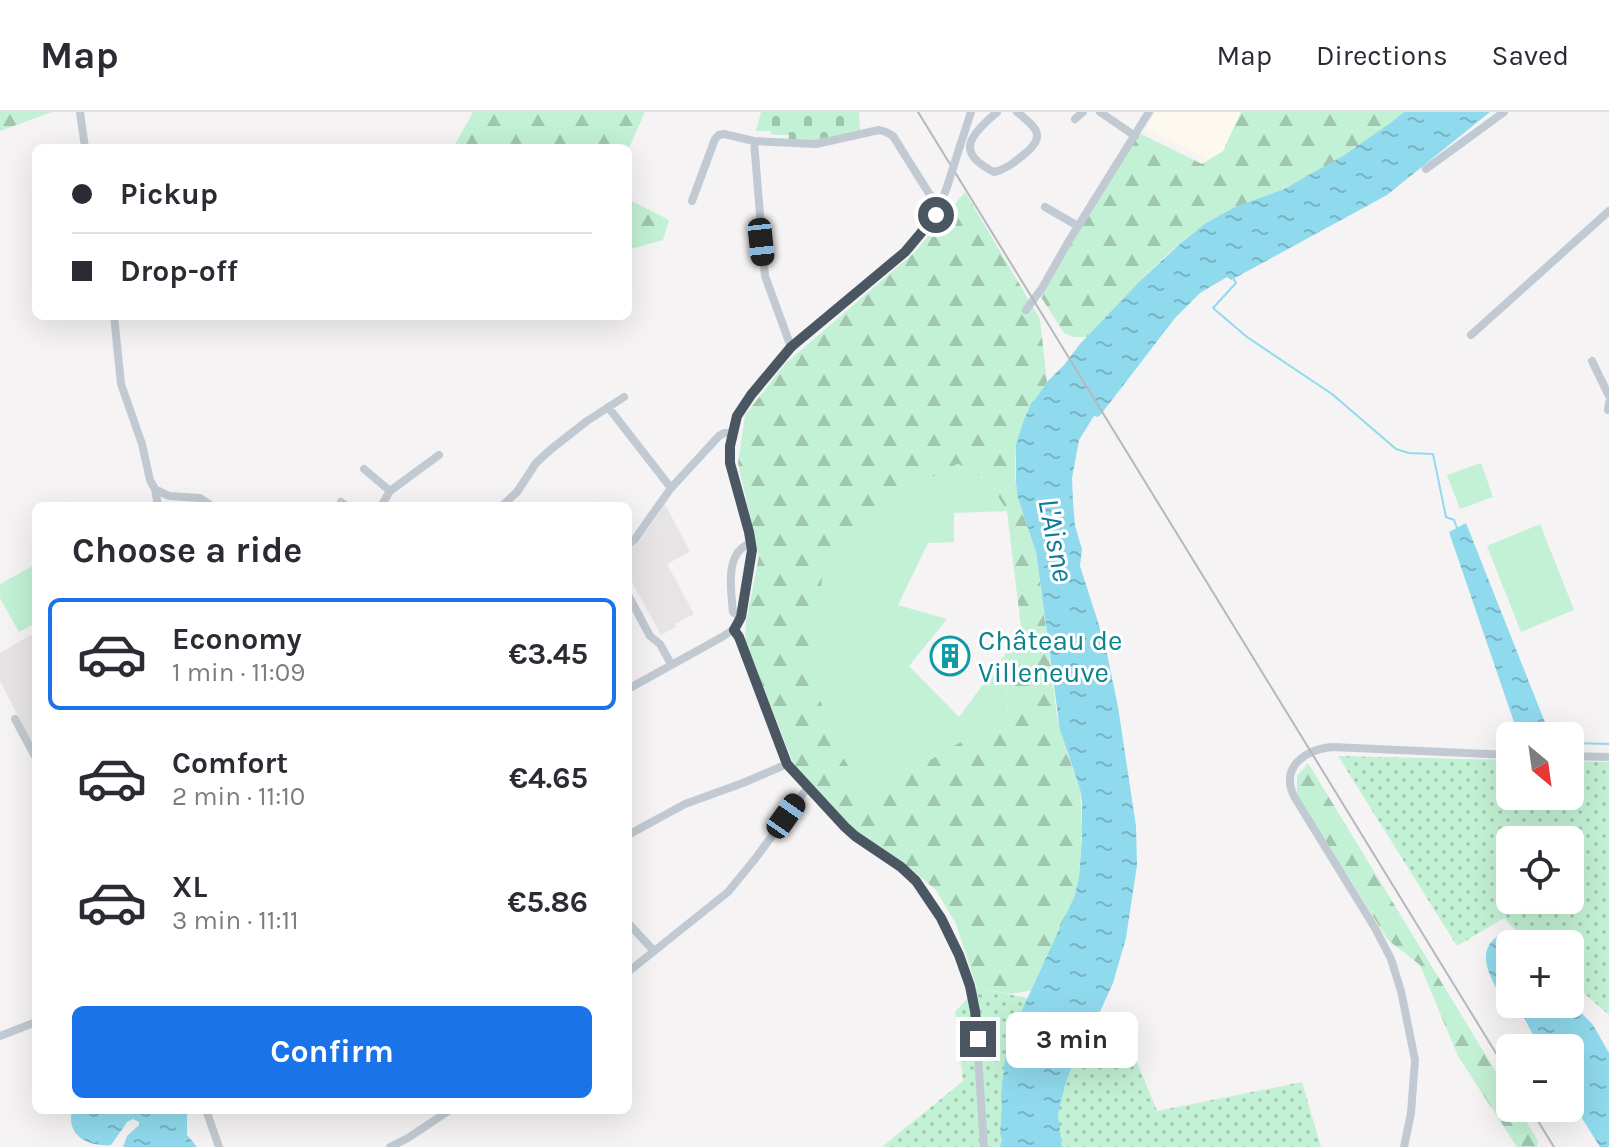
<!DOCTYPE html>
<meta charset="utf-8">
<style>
:root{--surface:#fff;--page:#f7f7f7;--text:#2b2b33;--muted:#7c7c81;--line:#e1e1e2;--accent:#1a73e8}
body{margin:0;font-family:Karla,sans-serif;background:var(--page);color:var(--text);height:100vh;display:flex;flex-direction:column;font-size:30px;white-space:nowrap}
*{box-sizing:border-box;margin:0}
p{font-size:26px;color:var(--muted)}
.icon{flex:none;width:44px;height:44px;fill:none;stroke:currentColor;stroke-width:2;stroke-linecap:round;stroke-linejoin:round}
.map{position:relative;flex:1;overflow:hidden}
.details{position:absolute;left:32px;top:390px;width:600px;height:612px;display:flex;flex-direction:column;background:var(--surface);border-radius:12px;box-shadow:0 8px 32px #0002}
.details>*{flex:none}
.top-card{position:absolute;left:32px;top:32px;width:600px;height:176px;border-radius:12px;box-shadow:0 8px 32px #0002;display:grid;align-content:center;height:176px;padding:0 40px;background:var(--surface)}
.needle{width:52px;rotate:151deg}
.buttons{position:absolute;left:1496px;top:610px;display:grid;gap:16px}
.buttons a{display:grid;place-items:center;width:88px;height:88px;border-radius:12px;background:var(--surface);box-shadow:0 8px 32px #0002;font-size:40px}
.end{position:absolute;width:36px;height:36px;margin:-18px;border:10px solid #4a5661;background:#fff;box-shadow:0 0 0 4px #fff}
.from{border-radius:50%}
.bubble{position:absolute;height:56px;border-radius:12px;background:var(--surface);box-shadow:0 8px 32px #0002;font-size:26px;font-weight:700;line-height:56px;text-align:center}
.car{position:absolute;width:24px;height:48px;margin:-24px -12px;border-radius:10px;box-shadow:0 0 6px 2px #0007;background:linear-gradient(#222 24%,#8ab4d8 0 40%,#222 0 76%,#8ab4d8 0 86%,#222 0)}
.top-card b{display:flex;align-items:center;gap:28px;height:76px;font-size:30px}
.top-card b+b{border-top:2px solid var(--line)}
.top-card i{width:20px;height:20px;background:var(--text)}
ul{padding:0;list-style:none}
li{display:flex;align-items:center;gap:24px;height:112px;margin:0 16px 12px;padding:0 24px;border:4px solid transparent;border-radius:12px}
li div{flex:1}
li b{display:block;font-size:30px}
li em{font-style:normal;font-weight:700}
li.current{border-color:var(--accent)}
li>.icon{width:72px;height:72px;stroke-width:1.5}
h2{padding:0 40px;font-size:36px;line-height:96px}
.action{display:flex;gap:16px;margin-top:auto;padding:16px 40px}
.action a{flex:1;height:92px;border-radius:12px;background:var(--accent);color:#fff;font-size:32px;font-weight:700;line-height:92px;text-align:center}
header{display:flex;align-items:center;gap:48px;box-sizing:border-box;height:112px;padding:0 40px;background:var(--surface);border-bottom:2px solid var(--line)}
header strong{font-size:38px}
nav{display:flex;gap:44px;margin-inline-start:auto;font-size:28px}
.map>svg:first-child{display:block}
</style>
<header>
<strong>Map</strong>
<nav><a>Map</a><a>Directions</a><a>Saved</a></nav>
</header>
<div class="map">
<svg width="1609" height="1035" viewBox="0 0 1609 1035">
<defs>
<pattern id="grass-dots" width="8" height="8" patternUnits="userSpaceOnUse" patternTransform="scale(2)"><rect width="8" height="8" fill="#c3f1d5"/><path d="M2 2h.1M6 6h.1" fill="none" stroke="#a0c6b0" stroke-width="1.8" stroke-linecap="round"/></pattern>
<pattern id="forest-firs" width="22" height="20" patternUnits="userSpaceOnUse" patternTransform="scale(2)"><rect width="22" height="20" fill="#c3f1d5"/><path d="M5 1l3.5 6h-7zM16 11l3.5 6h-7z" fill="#a0c6b0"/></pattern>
<pattern id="cemetery-stones" width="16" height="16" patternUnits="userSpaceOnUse" patternTransform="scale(2)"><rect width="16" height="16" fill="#c3f1d5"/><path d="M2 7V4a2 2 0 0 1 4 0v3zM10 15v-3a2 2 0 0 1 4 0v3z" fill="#a0c6b0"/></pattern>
<pattern id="water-ripples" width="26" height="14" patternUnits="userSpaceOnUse" patternTransform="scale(2)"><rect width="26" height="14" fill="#90daee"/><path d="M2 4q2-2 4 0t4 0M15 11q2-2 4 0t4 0" fill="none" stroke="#78b4c4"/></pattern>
</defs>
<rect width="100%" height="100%" fill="#f5f3f3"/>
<path fill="#fdf9ef" d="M1155,0h96l-30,53 -75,-36z"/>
<path fill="#e6e4e5" d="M665,392l25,48 -23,12 27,50 -19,10 1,3 -15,8 -33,-60v-24l13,-12z
M36,520v107l-5,2 -31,-60v-28z"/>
<path fill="url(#grass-dots)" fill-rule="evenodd" d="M1338,644l172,4v36h60v-35l39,1v253l-39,-34v-37h-40l-26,-26 -47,28zM1510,728h60v60h-60z
M977,876l141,28 39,95 145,-29 19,65h-439l81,-66 -8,-69z"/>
<path fill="url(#forest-firs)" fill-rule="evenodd" d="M0,0h52l-52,19z
M473,0h172l-17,38v-2h-175z
M1241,0h163c-35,31 -77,56 -119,76 -27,13 -54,19 -79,36 -46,30 -81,75 -119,113h-13l-10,-4 -23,-36 16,-29 82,-135 63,31 21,-13z
M965,80l75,127 7,63 -13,20 -2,-1 -9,21 -7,22 -1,28 2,23 19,57 21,164 9,34 14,39 2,40 -3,49 -4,17 -42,95 -23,4 -33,-6 -21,-64 -20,-34 -25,-21 -60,-41 -57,-63 -49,-125 1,-18 13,-66 -21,-93 7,-48 41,-52 129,-111zM958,352l31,18 18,29 14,116 -17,29 4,58 -169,37 44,-248z
M628,87l41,21 -6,20 -32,9 -3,-4z
M1308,651l202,332v13h8l20,33 -1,6h-20l-59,-91 -38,-91 -32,-25 -91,-145v-19z"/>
<path fill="url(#cemetery-stones)" d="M761,0h98l1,20 -21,8 -51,1 1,-6h-18v-4h-15z"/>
<path fill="#c3f1d5" d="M1481,351l12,34 -33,12 -13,-34z
M957,352l32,18 18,29 -53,2v29l-26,1 -30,62 49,14 -38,47 50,51 45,-61 4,58 -140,83 -29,-46 -26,-70 11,-125 59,-53z
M1540,412l34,86 -53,22 -34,-86z
M36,452v59l-17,9 -19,-34v-14z"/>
<path fill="url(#water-ripples)" d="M1404,0h86l-103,83 -156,85 -4,-3 -27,16 -25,25 -73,95 -4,4 -4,-1 -15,24 -7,38 1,23 2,25 7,23 -2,17 25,78 13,63 18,119 1,39 -11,73 -13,45 -24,53 -16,27 -8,22 -7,29 4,33h-62l2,-8 -2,-5 2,-28 -1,-12 5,-43 5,-17 64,-139 4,-18 3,-39v-36l-2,-13 -20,-59 -24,-178 -19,-57 -1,-13v-38l7,-22 9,-21h2l13,-19 17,-17 16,-21 60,-63 41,-38 25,-20 29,-16 49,-18 59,-33 46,-32z
M1466,411l82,207 -31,1 -68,-199z
M1498,824h10l9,8h-7v60h60v-3l23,24 16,28v94h-9l-30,-48v-51h-30l-18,-34 -4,-3h-8c-12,-22 -40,-56 -12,-75z
M72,998h115v25l10,12h-74l4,-11 12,-11v-3l-6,-3 -6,3 -16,23c-24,2 -45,-10 -39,-35z"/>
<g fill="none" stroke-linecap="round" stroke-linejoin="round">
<path stroke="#90daee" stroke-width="2" d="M1233,166l3,5 -23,25 34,29 85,57 64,55 13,4 24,1 13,63 8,3 3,8
M1570,631l39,1"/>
<path stroke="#c1cad2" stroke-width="8" d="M80,0l5,36
M997,0c-24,22 -45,39 -3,60 11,-2 19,-9 28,-16 25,-19 16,-27 -5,-44
M1100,0l35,24
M1075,7l8,-7
M754,29l11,135 26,71
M960,34l11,-34
M1426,57l78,-57
M692,89l23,-62 4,-4 5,-1 30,7 62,3 63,-14 7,2 7,4 37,59 12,6
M1045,95l33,19
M1026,198l16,-22 28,-49 79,-127
M114,204l7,68 21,60 8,36 5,9 3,17
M1471,223l138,-124
M1592,249l17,35
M608,295l63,81
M1608,298l1,-7
M364,357l26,22 49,-36
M155,377l14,7 31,2 12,8
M341,390l6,4
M381,394l9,-15
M502,394l15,-14 19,-29 14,-13 37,-29 37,-24
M628,433l7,-6 36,-51 48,-52 5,-3h9
M628,483l22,41 10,8 11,20
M741,505l-8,-5c-2,-22 -9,-60 18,-69
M734,518l5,7 48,127 58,63 10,9 46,31 15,14 25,37 18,37 11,31 5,25 9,136
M628,577l94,-52c9,-6 15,-9 19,-20l11,-67 -3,-18 -19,-69v-17l7,-30 14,-21 40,-48 114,-95 31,-37 11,-28
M15,607l21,39
M1570,644l39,1
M628,723l57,-31 58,-21 44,-19
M628,811l26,28
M628,860l100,-80 27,-33 53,-72
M0,924l36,-14
M206,998l13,37
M390,1035l18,-9 42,-28
M1404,1035l7,-34 4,-53 -14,-69 -10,-32 -16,-31 -80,-130c-16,-30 9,-48 37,-51l178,8"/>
<path stroke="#b5b8bd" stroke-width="2" d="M918,0l592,964
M1530,996l24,39"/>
<path stroke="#c1cad2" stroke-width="8" d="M947,75l13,-41"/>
</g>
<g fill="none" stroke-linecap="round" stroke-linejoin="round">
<path stroke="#4a5661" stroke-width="10" d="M936,103l-31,37 -114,95 -40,48 -14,21 -7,30v17l19,69 3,18 -11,67 -7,13 5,7 48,127 58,63 10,9 46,31 15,14 25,37 18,37 11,31 5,25 3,28"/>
</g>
<defs>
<symbol id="building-ring" viewBox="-11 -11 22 22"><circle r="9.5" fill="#fff" stroke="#0f9aa8" stroke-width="1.5"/><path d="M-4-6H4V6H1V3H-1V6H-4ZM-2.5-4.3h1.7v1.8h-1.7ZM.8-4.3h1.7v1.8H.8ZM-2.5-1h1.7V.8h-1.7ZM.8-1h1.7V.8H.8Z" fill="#0f9aa8"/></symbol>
</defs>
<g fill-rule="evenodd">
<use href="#building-ring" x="928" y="522" width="44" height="44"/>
</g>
<g text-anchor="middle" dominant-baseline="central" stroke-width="6" stroke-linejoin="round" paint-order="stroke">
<g font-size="28" fill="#0d838f" stroke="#fff" text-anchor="start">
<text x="978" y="528">Château de<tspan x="978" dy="32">Villeneuve</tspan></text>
</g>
<g font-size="30" font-style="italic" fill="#0c7c9b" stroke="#fff">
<text transform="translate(1056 428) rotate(79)">L'Aisne</text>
</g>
</g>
</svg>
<div class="buttons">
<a><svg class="needle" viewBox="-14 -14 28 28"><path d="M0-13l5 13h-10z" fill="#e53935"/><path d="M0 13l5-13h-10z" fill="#7c7c81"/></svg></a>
<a><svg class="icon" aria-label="locate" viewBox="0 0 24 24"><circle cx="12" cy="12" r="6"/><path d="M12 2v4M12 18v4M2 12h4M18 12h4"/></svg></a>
<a>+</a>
<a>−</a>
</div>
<i class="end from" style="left:936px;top:103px"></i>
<i class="end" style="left:978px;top:927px"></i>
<div class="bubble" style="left:1006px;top:900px;width:132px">3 min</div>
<i class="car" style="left:761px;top:130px;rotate:174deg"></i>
<i class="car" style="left:786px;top:704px;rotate:35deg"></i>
<div class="top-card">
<b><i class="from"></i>Pickup</b>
<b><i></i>Drop-off</b>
</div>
<section class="details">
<h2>Choose a ride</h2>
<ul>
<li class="current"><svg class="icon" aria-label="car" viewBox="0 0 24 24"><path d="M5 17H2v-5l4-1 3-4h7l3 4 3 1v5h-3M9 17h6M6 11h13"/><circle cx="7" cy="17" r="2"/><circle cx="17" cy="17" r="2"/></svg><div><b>Economy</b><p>1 min · 11:09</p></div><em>€3.45</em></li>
<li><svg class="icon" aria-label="car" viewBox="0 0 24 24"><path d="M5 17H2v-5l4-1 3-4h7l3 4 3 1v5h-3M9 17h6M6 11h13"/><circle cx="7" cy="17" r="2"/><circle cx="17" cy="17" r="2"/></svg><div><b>Comfort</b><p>2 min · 11:10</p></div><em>€4.65</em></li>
<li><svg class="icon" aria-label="car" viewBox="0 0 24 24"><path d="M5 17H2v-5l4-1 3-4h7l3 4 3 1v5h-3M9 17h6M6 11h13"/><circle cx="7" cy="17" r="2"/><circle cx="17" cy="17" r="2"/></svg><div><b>XL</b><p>3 min · 11:11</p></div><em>€5.86</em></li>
</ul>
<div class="action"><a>Confirm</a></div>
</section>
</div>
